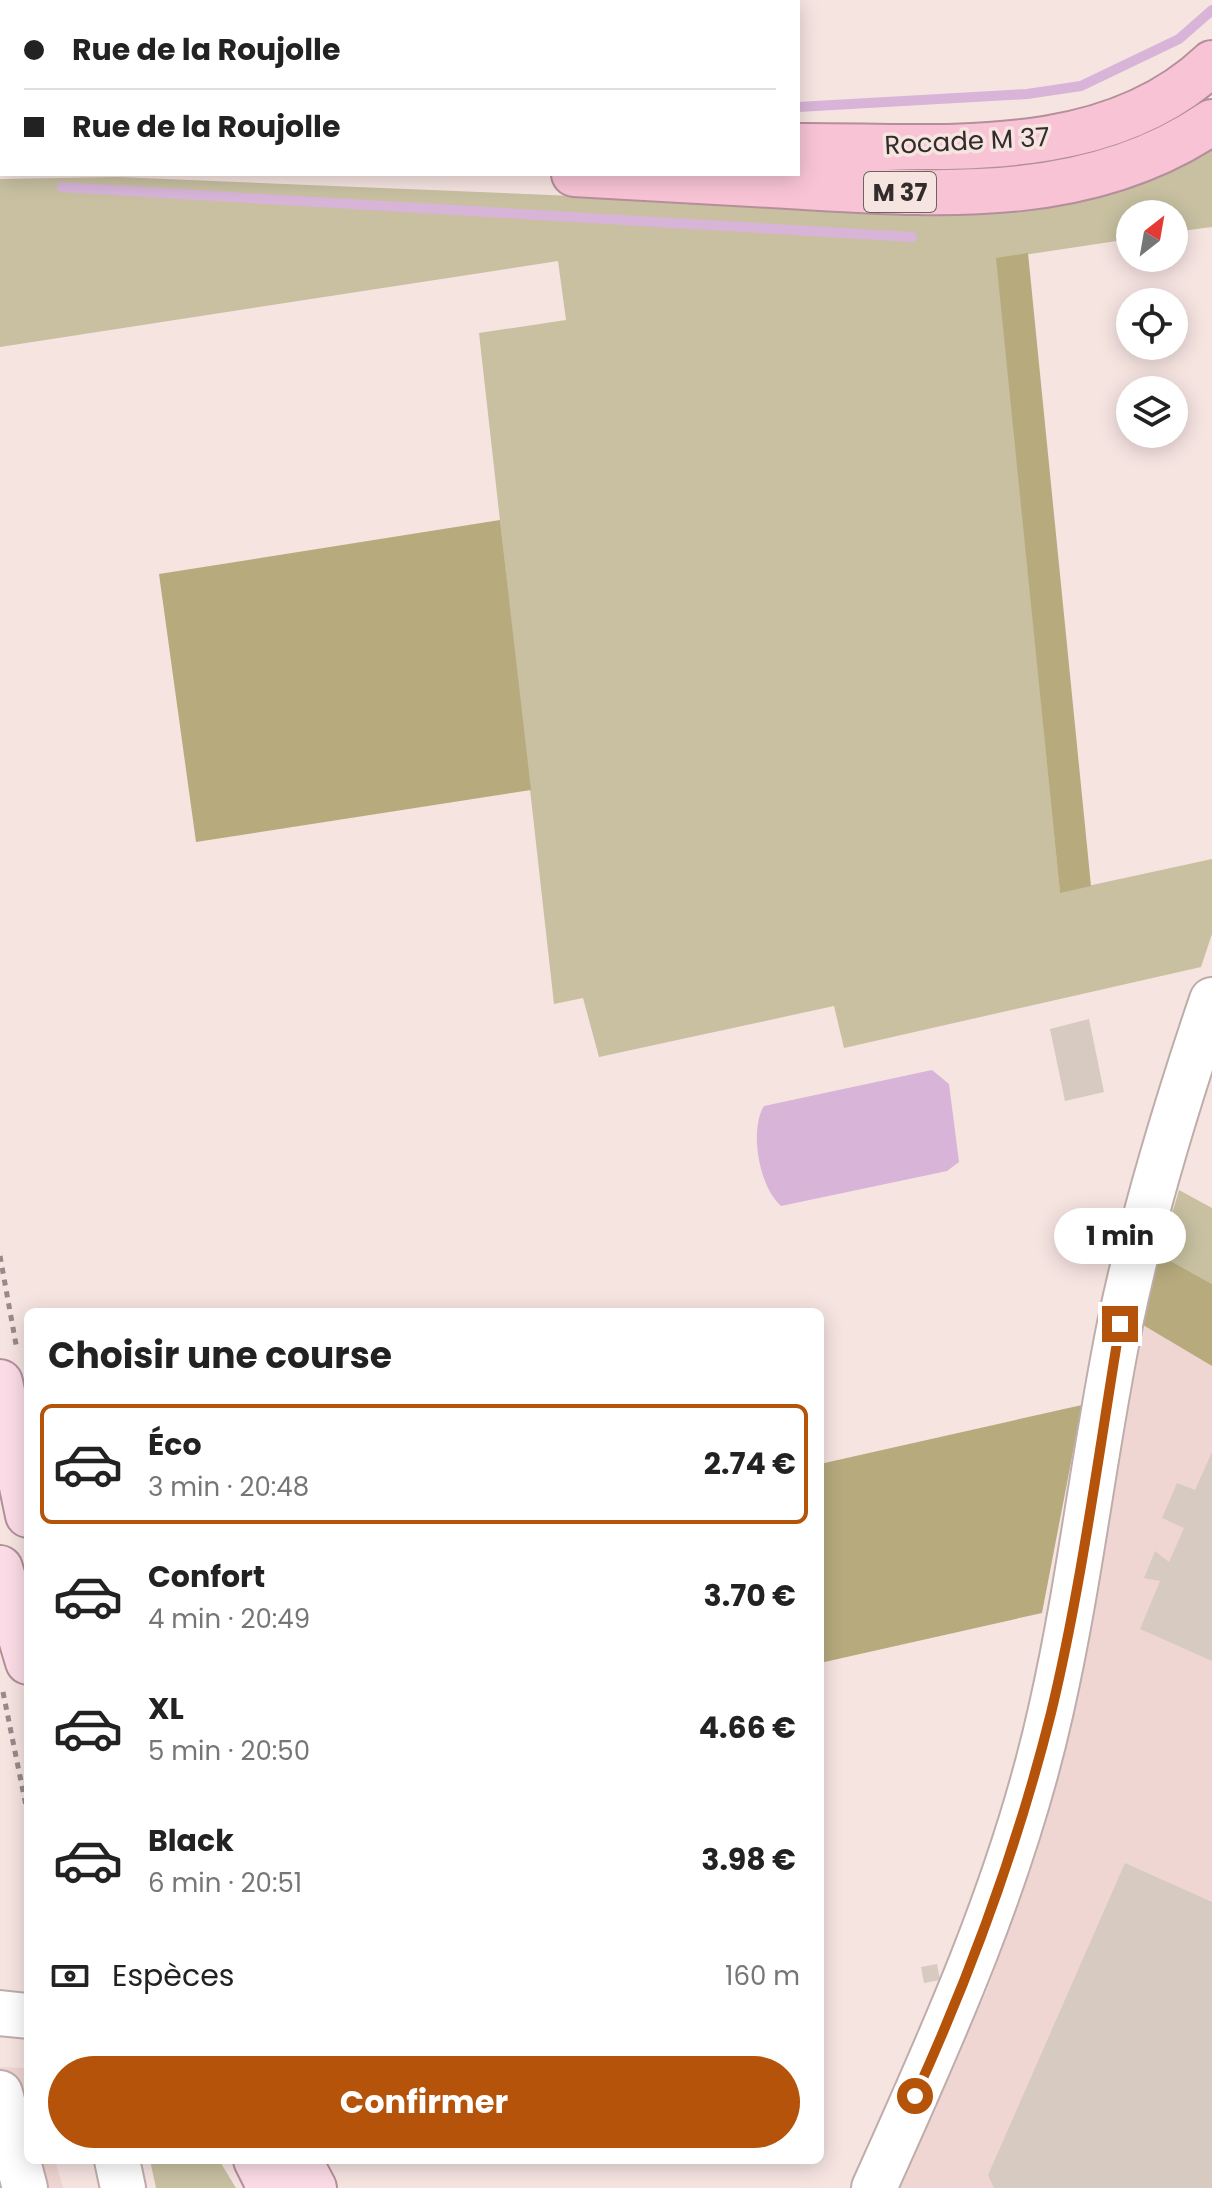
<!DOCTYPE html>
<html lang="fr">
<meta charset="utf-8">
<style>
:root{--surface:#fff;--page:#f2f2f2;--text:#222;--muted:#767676;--line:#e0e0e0;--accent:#b45309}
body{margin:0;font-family:Poppins,sans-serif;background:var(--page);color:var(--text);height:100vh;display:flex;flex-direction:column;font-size:30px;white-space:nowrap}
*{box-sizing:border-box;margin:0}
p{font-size:26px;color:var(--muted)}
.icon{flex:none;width:44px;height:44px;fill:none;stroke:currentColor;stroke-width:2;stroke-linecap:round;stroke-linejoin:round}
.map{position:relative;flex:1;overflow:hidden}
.drawer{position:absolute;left:24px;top:1308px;width:800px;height:856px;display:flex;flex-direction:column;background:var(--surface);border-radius:12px;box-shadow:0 4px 20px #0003}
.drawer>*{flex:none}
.hud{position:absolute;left:0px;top:0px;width:800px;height:176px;box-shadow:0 4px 20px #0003;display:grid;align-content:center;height:176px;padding:0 24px;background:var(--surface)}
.needle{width:52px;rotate:31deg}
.tools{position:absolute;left:1116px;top:200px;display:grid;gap:16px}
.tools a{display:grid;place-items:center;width:72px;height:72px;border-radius:50%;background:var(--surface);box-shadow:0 4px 20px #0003;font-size:40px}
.end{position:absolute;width:36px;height:36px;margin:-18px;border:10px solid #b45309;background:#fff;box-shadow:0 0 0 4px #fff}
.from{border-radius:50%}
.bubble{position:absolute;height:56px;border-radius:28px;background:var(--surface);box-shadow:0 4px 20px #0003;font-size:26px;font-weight:700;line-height:56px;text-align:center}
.hud b{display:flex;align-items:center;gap:28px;height:76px;font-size:30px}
.hud b+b{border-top:2px solid var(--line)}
.hud i{width:20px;height:20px;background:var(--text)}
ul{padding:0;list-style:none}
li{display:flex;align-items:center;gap:24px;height:120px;margin:0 16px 12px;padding:0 8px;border:4px solid transparent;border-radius:12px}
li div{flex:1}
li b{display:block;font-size:30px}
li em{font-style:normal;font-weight:700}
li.active{border-color:var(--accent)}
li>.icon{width:72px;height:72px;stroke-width:1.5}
h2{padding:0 24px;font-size:36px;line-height:96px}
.pay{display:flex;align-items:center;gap:20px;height:88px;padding:0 24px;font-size:30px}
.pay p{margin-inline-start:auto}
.action{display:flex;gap:16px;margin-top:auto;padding:16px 24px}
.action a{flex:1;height:92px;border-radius:48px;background:var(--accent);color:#fff;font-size:32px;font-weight:700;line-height:92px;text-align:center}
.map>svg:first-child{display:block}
</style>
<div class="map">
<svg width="1212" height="2188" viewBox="0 0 1212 2188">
<rect width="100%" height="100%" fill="#f6e4e1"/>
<path fill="#f0d6d2" d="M1143,1325l69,41v822h-317l93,-200 49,-136 19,-71 42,-207z
M0,2067l28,1v92h27l8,28h-63z"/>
<path fill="#c8c0a1" d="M1212,146v81l-38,5v-18h-44v25l-133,20 63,633 152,-33v75l-11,33 -357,81 -10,-42 -235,51 -16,-59 -29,6 -75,-671 87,-13 -8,-59 -558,86v-168l119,-2 862,36c82,-6 160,-22 231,-67z
M1179,1190l33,18v76l-52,-29z
M150,2160h69l17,28h-80z"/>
<path fill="#b7aa7d" d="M1028,253l63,633 -31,7 -64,-635z
M500,520l31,270 -335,52 -37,-268z
M1160,1255l52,29v82l-69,-41z
M1082,1405l-40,208 -222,50v-199z"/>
<path fill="#d7b4d8" d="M932,1070l17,14 10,78 -12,9 -166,35c-22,-19 -32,-76 -17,-100z"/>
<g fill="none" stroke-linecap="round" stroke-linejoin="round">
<path stroke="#d7b4d8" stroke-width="10" d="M798,107l229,-13 54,-8 98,-47 33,-29
M62,187l850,50"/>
</g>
<path fill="#d7cac0" d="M1089,1019l15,73 -39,9 -15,-72z
M1212,1452v209l-72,-32 20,-48 -16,-3 11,-27 14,11 15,-34 -22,-10 15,-35 18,7z
M1125,1863l87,39v286h-218l-6,-13z
M937,1964l3,16 -16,3 -3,-16z"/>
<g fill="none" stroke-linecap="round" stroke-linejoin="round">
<defs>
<path id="minor" d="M0,2013l28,3
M0,2093l25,95
M117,2160l6,28
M874,2188c70,-155 140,-311 177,-478 29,-128 43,-258 69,-386 23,-110 56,-218 92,-324"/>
<path id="major" d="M0,1382l28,133
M0,1568l28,94
M256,2160l14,28
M299,2160l15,28"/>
<path id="highway" d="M0,106h2
M798,146c137,-1 306,20 414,-83
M0,152h2
M574,174c77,4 154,8 231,13 140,8 286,18 407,-65"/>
</defs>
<use href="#minor" stroke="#beadaa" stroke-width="48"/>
<use href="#major" stroke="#b38f9a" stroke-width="48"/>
<use href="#highway" stroke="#b38f9a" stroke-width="48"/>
<path stroke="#978a88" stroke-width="5" stroke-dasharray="6 6" stroke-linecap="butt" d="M0,1256l17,94
M3,1692l25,124"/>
<use href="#minor" stroke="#fff" stroke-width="44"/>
<use href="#major" stroke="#fbdce6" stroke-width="44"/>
<use href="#highway" stroke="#f8c4d5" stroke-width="44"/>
</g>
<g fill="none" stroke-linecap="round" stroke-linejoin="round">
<path stroke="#b45309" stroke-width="10" d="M915,2096c56,-123 103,-251 136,-383 30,-124 48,-262 69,-389"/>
</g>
<g text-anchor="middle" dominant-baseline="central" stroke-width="7" stroke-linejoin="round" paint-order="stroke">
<rect fill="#f6e4e1" stroke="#6e6362" stroke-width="2" x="864" y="172" width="72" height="40" rx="6"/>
<g font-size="24" font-weight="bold" fill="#332c2b">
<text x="900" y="192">M 37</text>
</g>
<g font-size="26" fill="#332c2b" stroke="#f6e4e1">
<text transform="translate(967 141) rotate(-3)">Rocade M 37</text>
</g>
</g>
</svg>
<div class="tools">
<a><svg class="needle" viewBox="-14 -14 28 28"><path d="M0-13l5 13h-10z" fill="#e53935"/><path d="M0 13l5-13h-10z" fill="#767676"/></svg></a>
<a><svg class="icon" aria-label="locate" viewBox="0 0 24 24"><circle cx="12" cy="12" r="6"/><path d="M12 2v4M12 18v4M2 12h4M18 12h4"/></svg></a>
<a><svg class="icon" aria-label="layers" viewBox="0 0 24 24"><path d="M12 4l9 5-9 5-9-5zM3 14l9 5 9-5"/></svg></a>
</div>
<i class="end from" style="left:915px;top:2096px"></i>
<i class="end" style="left:1120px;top:1324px"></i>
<div class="bubble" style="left:1054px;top:1208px;width:132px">1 min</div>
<div class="hud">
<b><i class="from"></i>Rue de la Roujolle</b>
<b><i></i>Rue de la Roujolle</b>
</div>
<section class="drawer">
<h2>Choisir une course</h2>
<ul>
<li class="active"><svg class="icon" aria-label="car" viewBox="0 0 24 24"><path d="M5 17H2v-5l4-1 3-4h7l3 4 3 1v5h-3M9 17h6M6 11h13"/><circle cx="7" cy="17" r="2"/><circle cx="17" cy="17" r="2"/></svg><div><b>Éco</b><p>3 min · 20:48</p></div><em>2.74 €</em></li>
<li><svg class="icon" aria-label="car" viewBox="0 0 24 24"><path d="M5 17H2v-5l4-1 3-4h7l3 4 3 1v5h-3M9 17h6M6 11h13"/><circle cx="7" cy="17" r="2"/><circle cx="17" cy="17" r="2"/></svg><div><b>Confort</b><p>4 min · 20:49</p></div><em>3.70 €</em></li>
<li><svg class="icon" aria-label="car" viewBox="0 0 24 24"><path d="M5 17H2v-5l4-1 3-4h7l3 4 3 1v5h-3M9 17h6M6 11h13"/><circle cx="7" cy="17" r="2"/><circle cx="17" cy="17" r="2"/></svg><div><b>XL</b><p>5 min · 20:50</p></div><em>4.66 €</em></li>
<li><svg class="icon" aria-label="car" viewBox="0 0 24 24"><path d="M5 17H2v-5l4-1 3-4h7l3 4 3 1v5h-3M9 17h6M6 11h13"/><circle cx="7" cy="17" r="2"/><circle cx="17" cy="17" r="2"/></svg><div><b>Black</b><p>6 min · 20:51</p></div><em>3.98 €</em></li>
</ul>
<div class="pay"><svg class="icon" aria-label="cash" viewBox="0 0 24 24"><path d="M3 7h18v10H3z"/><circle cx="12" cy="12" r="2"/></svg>Espèces<p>160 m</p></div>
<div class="action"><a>Confirmer</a></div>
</section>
</div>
